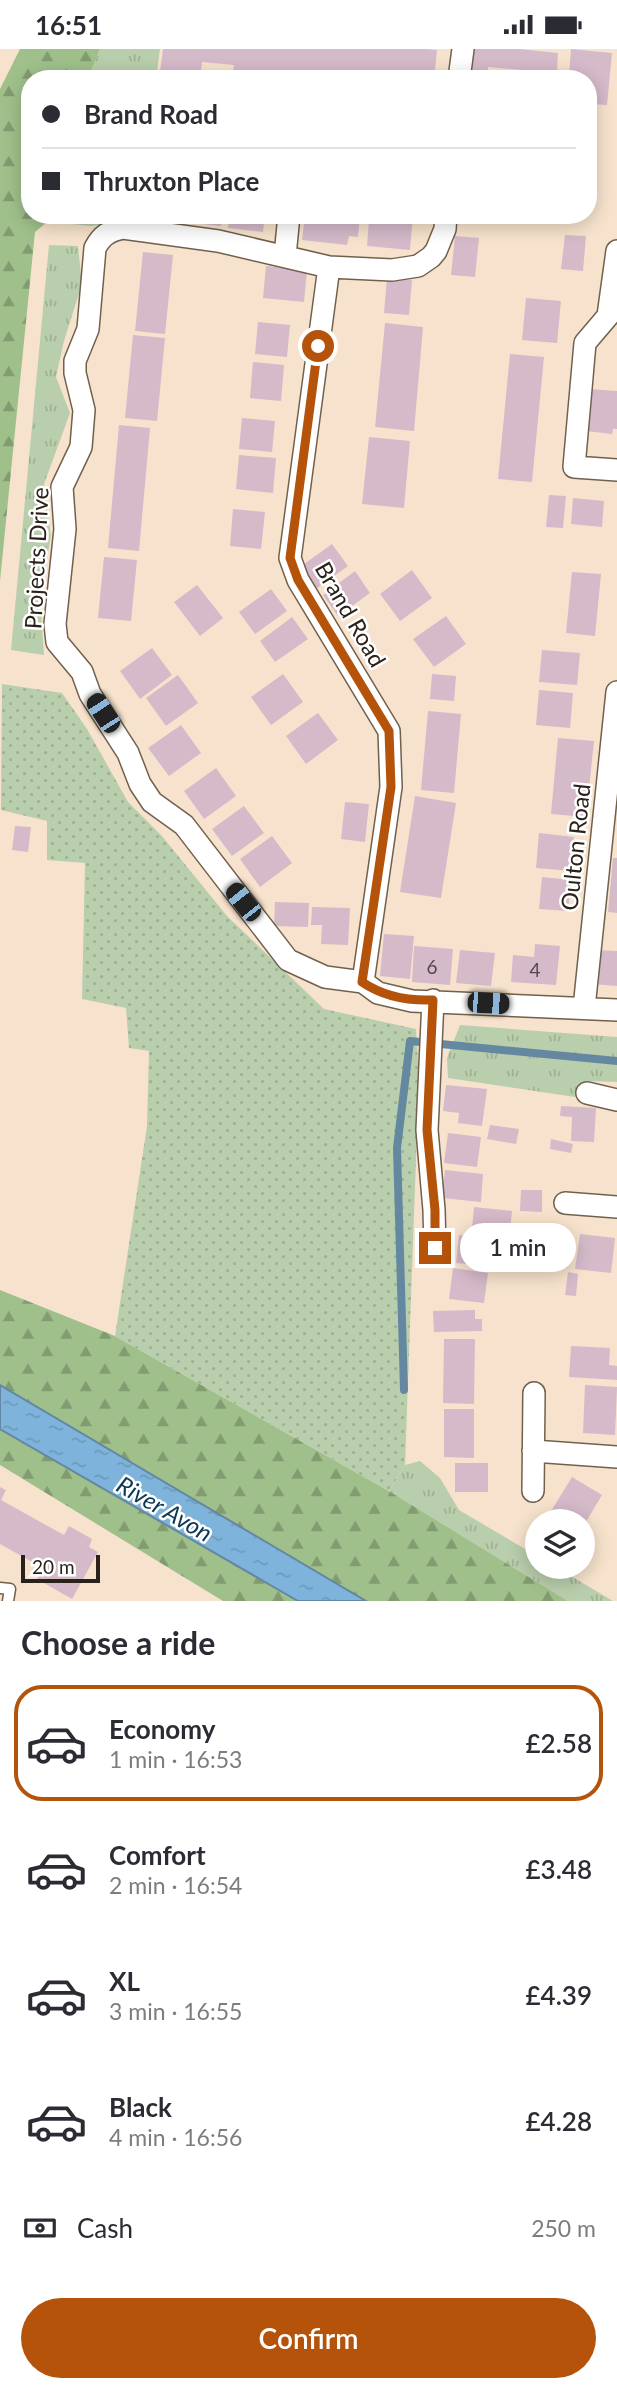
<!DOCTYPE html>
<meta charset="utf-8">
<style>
:root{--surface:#fff;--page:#f7f7f7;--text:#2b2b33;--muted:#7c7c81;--line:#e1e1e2;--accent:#b45309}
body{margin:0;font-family:Lato,sans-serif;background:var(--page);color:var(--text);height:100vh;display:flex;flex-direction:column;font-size:26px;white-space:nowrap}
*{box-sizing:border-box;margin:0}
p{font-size:23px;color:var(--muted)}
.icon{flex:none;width:38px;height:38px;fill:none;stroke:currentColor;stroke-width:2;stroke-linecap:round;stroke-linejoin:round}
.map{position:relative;height:1552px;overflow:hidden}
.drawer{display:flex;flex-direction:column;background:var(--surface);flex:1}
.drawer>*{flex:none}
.top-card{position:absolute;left:21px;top:21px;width:576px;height:154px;border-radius:28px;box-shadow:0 4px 18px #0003;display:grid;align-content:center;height:154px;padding:0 21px;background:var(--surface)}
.buttons{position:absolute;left:525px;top:1460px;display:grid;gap:14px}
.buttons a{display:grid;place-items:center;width:70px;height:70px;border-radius:50%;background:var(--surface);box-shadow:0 4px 18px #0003;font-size:35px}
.scale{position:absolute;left:21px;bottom:18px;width:79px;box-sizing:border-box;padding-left:7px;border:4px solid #2a221a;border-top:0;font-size:19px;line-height:24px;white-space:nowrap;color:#2a221a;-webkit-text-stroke:5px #fff;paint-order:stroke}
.end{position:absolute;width:32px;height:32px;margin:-16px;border:9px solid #b45309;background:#fff;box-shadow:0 0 0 4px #fff}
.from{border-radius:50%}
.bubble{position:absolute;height:49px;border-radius:24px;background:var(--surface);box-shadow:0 4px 18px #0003;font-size:23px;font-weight:600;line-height:49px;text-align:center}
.car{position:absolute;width:21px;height:42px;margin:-21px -10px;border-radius:9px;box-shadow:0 0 5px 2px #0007;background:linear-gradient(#222 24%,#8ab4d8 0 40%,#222 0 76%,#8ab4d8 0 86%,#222 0)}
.top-card b{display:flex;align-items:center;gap:24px;height:66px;font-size:26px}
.top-card b+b{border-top:2px solid var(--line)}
.top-card i{width:18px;height:18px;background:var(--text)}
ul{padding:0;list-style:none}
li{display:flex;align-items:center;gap:21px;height:116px;margin:0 14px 10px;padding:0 7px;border:4px solid transparent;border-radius:28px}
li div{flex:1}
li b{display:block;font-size:26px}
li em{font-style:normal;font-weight:600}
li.on{border-color:var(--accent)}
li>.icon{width:63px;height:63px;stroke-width:1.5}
h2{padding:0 21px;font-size:32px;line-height:84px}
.pay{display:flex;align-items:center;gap:18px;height:77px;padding:0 21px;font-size:26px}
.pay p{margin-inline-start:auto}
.action{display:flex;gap:14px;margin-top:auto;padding:14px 21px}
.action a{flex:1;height:80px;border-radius:42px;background:var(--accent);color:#fff;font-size:28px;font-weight:600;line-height:80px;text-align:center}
.status{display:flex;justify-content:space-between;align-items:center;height:49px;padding:0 35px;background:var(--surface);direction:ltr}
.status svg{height:19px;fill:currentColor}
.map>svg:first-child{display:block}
</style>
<div class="status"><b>16:51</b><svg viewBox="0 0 49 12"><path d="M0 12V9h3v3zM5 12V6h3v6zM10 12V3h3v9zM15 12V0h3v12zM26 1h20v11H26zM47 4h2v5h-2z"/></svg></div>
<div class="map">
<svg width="617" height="1552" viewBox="0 0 617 1552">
<defs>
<pattern id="grass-tufts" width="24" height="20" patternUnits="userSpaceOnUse" patternTransform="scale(1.75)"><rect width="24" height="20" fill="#b9ceac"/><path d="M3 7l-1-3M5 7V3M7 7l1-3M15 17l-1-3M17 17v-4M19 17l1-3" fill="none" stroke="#9fb193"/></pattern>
<pattern id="forest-firs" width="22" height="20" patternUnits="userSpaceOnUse" patternTransform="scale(1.75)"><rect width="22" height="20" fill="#9fc08b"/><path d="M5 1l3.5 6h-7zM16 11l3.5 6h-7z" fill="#829c71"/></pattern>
<pattern id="park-dots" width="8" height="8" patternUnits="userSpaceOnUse" patternTransform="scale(1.75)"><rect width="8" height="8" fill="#b9ceac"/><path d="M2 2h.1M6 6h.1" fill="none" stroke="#9fb193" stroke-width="1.8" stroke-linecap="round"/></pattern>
<pattern id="water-ripples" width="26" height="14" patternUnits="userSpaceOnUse" patternTransform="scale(1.75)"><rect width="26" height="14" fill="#7eb4db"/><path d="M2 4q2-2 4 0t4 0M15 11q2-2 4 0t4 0" fill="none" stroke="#6d9abb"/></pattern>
</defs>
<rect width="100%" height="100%" fill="#f7e3cd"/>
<path fill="url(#grass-tufts)" d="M100,0h60l-4,30h-68z
M52,166h83v5l-44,6 -40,-4z
M49,196l29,1 4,38 -18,57 -8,36 14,36 -26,71 7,52 -11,61 4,58 -33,-5z
M460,976l157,12v45l-30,-1 -12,16 -127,-19 -1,-20z
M420,1412l20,17 19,32 78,46v10h17l59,35h-45l-179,-110 16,-26z"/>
<path fill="url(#forest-firs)" d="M20,0h80l-12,30h-58v136h19l-2,7 -12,10 -35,349v-492z
M0,1241l115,46 274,155 179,110h-202l-366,-216z
M0,1380l298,172h-75l-223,-136z"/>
<path fill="url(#park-dots)" d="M2,635l60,9 25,36 41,73 34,34 65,80 97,93 92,20 3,46 -14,390 -16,26 -274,-155 32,-210 2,-75 -20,-3 -3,-40 -44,-9 3,-136 -38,-3v-39l-46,-11z"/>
<path fill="url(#water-ripples)" stroke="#6588a1" stroke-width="2" d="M0,1336l366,216h-68l-298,-172z"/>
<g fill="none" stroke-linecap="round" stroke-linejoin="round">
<path stroke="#6588a1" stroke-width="8" d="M404,1341l-7,-242 13,-107 207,20"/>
</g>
<path fill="#d5baca" d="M163,0h262l12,1 -3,29h-51l-24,-3v3h-65l-61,-7 1,-7 -32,-3 -2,17h-41z
M473,0h46l39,4 -1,20 -69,-6 -1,12h-17z
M571,0l41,4 -5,52 -19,-1v-25l-19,-4z
M588,96l8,1 -4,33h-4z
M186,166h36l-1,11 -36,-4z
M229,166h36l-2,17 -35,-4z
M305,166h55l-2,22 -9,-1 -2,9 -45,-5z
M394,166h19l-3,35 -43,-4 2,-26 24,2z
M565,186l21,1 -3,35 -22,-2z
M455,187l24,2 -4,39 -24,-2z
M143,203l30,3 -8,79 -30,-3z
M266,217l41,4 -3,32 -41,-4z
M387,229l25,2 -3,35 -25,-2z
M526,249l35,3 -4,42 -35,-3z
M258,273l32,3 -3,32 -32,-3z
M385,274l38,4 -9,104 -39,-4z
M133,286l32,3 -8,83 -32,-3z
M510,305l34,3 -12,125 -34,-3z
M253,313l31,3 -3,36 -31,-3z
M590,340l27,2v38h-4l-1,5 -26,-3z
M242,369l33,3 -3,31 -33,-3z
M119,376l31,3 -11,123 -31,-3z
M369,388l41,4 -6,67 -42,-4z
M239,406l37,3 -3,35 -37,-4z
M549,446l17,1 -3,32 -17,-1z
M573,449l31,3 -2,26 -31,-3z
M233,460l32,3 -4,37 -31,-3z
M332,495l16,22 -32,23 -16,-22z
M104,508l33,3 -6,61 -33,-3z
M412,521l20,28 -32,23 -20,-27z
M355,522l15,22 -32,23 -15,-21z
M572,523l29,2 -6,62 -29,-3z
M197,536l26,33 -23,18 -26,-34z
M271,540l16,22 -32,23 -16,-22z
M446,567l20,28 -32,23 -21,-28z
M292,568l16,22 -33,23 -15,-21z
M152,599l20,27 -32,24 -20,-28z
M542,601l38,3 -3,32 -38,-3z
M283,625l20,28 -32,23 -20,-28z
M432,625l24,2 -2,25 -24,-2z
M178,626l20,28 -32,23 -20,-28z
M539,641l34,3 -3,35 -34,-3z
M428,662l33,3 -7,79 -33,-3z
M318,664l20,27 -32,24 -20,-28z
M181,676l20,28 -32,23 -21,-28z
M558,689l36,3 -8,76 -35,-3z
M216,719l20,28 -32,23 -20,-28z
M415,747l41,7 -15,95 -41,-6z
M345,753l24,2 -4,38 -24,-3z
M244,757l20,27 -32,23 -20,-27z
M15,777l16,1 -3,25 -16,-2z
M539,784l35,4 -3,34 -35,-3z
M272,787l20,27 -32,24 -20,-28z
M613,809h4v55l-9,-1z
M542,828l29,3 -3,31 -29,-2z
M275,853l34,1 -1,24 -34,-1z
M312,858l38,1 -2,37 -27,-1 1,-19h-11z
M384,885l30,2 -4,43 -30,-3z
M535,895l25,2 -4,39 -45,-3 2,-27 21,2z
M414,897l39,3 -3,36 -38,-3z
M460,901l35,3 -4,33 -35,-3z
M595,901l22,1v35l-25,-2z
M446,1036l41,4 -5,37 -24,-3 1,-10 -16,-2z
M561,1057l35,2 -2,34 -23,-1 1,-24 -12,-1z
M490,1076l29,4 -3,15 -29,-5z
M448,1084l33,4 -4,30 -33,-4z
M551,1090l22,5 -2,9 -21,-4z
M445,1121l38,4 -2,28 -39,-4z
M521,1141h21v22l-22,-1z
M474,1158l38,4 -2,21 -38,-4z
M536,1180l35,3 -4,34 -34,-3z
M580,1185l35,4 -4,35 -36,-4z
M459,1186l33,3 -3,28 -33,-3z
M453,1219l35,5 -4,30 -35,-4z
M568,1223l10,2 -2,22 -11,-1z
M475,1261v9h7v12l-48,1 -1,-21z
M444,1290h31l-1,65 -31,-1z
M571,1297l39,2 -1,17 8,1v14l-48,-3z
M585,1336l32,2 -2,48 -32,-2z
M444,1360h30v49l-30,-1z
M455,1414h33v29h-33z
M572,1428l30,18 -19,32v-6h-38z
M0,1438l6,3 -5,10 63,35 5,-9 23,13 -3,8 9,5 -26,47 -35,-20 6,-11 -43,-24z"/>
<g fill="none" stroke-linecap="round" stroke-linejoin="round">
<defs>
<path id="lane" d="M0,1539l10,1 -2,12"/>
<path id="street" d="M459,30l4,-30
M446,166l-1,14 -9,22 -5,6 -13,9 -26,4 -63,-3 -111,-26 -95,-13c-14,3 -21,7 -28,20l-7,81 -13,32v12l9,37 -3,37 -19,40 3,42 -10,95 2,18 25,30 8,22 38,59 12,31 12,18 32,23 104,135 37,17 38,5 15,11 34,8 205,9
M617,202l-9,65 -23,27 -11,124 43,3
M285,207l4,-41
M329,218l-39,291 8,22 91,151 2,56 -28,195
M433,951l-6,130 7,80 1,38
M584,959l33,-316
M587,1044l30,7
M565,1154l52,4
M533,1402l84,6
M533,1442l1,-98"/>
</defs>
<use href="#lane" stroke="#71604c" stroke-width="13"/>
<use href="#street" stroke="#71604c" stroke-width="24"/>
<use href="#lane" stroke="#fff" stroke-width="10"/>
<use href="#street" stroke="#fff" stroke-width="21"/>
</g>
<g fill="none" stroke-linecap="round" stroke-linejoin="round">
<path stroke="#b45309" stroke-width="9" d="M318,297l-28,212 8,22 91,151 2,56 -29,195c22,15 45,19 71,18l-6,130 8,80v38"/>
</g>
<g text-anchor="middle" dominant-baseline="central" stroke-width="5" stroke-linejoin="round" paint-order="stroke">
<g font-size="19" fill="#554846">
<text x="432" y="917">6</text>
<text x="535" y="920">4</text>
</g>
<g font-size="23" fill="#2a221a" stroke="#fff">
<text transform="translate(36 509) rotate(-87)">Projects Drive</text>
<text transform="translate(351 565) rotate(60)">Brand Road</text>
<text transform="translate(575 798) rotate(-84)">Oulton Road</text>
</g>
<g font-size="24" font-style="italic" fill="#0c3853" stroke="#fff">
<text transform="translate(165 1459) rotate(30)">River Avon</text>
</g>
</g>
</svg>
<div class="buttons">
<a><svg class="icon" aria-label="layers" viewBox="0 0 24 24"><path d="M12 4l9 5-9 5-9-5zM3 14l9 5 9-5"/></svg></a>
</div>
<div class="scale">20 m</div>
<i class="end from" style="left:318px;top:297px"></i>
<i class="end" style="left:435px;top:1199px"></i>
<div class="bubble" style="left:460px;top:1174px;width:116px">1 min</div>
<i class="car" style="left:103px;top:664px;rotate:327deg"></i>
<i class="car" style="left:243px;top:853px;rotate:322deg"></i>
<i class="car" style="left:488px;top:954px;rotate:93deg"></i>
<div class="top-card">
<b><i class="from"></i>Brand Road</b>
<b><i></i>Thruxton Place</b>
</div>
</div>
<section class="drawer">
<h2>Choose a ride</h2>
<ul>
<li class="on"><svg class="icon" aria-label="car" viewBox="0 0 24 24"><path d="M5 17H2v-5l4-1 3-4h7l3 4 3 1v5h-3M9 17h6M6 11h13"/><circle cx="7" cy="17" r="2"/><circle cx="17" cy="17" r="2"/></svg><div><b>Economy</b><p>1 min · 16:53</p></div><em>£2.58</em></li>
<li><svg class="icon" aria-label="car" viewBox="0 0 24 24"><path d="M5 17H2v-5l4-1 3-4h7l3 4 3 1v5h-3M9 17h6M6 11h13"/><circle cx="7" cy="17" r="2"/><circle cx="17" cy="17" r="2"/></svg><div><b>Comfort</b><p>2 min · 16:54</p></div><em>£3.48</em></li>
<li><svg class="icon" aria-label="car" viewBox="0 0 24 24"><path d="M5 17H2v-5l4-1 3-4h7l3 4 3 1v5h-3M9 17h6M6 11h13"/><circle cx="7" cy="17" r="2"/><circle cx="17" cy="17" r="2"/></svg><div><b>XL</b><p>3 min · 16:55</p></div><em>£4.39</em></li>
<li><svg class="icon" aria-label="car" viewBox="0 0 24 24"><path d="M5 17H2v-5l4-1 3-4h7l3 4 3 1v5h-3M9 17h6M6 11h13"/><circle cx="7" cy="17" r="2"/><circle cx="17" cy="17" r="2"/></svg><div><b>Black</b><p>4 min · 16:56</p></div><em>£4.28</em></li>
</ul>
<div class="pay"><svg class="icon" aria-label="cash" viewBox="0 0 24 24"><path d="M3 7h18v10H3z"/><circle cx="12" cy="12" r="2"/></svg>Cash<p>250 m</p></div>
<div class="action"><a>Confirm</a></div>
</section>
